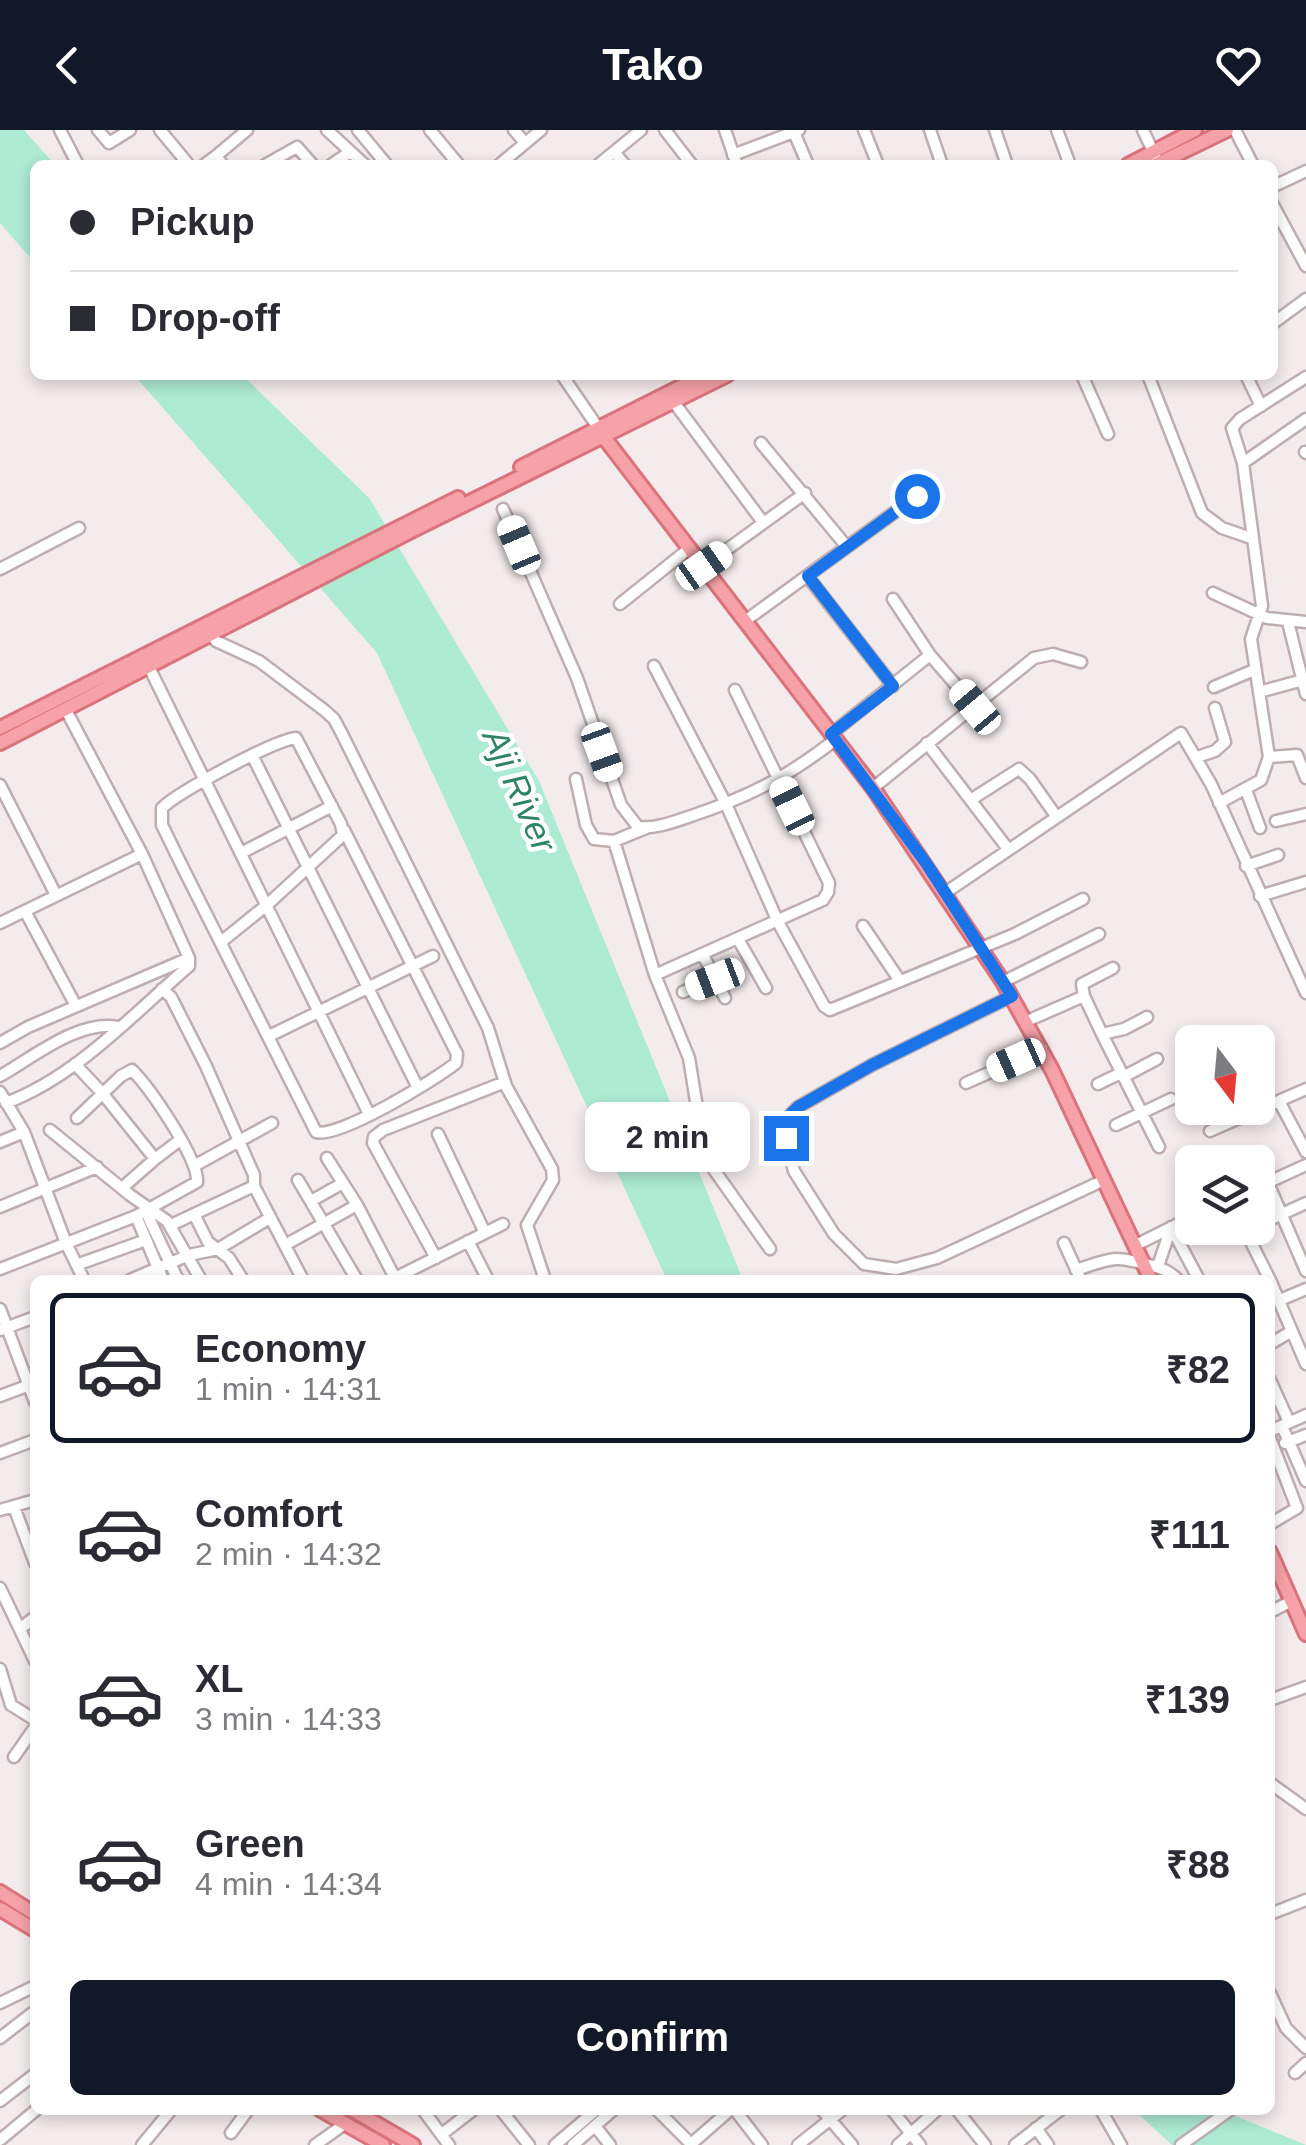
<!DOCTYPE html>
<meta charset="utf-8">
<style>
:root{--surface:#fff;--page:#f2f2f3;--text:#2b2b33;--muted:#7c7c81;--line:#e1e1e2;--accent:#111827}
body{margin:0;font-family:Arial,sans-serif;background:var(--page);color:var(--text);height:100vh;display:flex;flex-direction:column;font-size:38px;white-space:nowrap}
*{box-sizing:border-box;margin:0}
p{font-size:32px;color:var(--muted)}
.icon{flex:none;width:55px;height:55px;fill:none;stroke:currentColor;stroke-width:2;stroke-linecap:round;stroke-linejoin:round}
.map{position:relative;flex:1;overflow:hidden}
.drawer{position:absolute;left:30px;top:1145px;width:1245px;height:840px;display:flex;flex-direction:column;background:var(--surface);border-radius:15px;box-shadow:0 5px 15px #0003}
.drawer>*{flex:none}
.guide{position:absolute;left:30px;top:30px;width:1248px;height:220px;border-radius:15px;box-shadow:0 5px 15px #0003;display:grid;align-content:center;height:220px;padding:0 40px;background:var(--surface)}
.needle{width:65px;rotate:164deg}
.buttons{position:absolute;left:1175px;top:895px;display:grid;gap:20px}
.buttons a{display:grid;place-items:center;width:100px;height:100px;border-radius:15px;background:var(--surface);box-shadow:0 5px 15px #0003;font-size:50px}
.end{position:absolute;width:45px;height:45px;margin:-22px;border:12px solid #1a73e8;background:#fff;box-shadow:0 0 0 5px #fff}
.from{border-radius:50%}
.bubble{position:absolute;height:70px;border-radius:15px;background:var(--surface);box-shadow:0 5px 15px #0003;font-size:32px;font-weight:700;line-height:70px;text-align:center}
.car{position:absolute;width:30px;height:60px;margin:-30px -15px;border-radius:12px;box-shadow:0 0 8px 2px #0007;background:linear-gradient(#fff 24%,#345 0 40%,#fff 0 76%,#345 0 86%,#fff 0)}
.guide b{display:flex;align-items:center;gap:35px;height:95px;font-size:38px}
.guide b+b{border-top:2px solid var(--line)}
.guide i{width:25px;height:25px;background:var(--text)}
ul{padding:18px 0 0;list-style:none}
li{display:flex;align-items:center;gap:30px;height:150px;margin:0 20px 15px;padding:0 20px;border:5px solid transparent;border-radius:15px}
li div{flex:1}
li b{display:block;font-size:38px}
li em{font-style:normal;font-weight:700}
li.active{border-color:var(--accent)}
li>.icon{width:90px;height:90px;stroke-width:1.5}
.button{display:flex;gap:20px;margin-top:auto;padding:20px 40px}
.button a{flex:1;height:115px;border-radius:15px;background:var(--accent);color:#fff;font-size:40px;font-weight:700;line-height:115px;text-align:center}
header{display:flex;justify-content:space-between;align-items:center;height:130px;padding:0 40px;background:var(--accent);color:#fff;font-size:45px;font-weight:700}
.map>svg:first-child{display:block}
</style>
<header><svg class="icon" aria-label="back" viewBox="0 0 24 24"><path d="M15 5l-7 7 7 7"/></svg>Tako<svg class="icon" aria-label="heart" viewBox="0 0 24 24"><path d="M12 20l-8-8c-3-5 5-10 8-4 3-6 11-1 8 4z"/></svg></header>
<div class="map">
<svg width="1306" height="2015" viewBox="0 0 1306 2015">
<rect width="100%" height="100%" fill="#f4ebec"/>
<path fill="#adebd3" d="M0,0h24l31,35h-20v98l-35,-40z
M134,245h108l127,123 170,283 204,499h-76l-290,-627z
M1134,1980h87l85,35h-134z"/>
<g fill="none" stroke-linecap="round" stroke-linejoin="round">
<defs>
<path id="minor" d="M60,0l18,35
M98,0l11,13 21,-13
M160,0l29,35
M327,0l38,35
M358,0l29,35
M430,0l29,35
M514,0l11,13
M665,0l27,35
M725,0l12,35
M793,0l15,35
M864,0l14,35
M930,0l12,35
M995,0l12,35
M1057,0l13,35
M1143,0l12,26
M1235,0l18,35
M614,22l11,13
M733,25l66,-25
M216,26l31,-26
M204,35l12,-9 7,9
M265,35l32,-18 16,18
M331,35l19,-13
M499,35l42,-35
M598,35l43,-35
M1272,57l34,-16
M1272,73l34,63
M1272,194l34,-25
M562,245l39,57
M1082,245l26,59
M1148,245l54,138 20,15 29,10
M1246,245l15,31
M673,271l89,120
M761,313l86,104
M1305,322l1,1
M1243,333l63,-44
M503,379l74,169 44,127 17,22c18,2 35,-5 53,-11 57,-19 97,-39 145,-77
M704,436l101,-73
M0,439l79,-41
M808,447l85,109
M1213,463l54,25 39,4
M893,469l37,56 45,52
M620,474l70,-56
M745,491l172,-125
M1288,492l18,72
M208,500l8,11 43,20 65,49 10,9 8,15 146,294 18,58 46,83 1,11 -26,45 18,55
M146,531l223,453
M654,536l72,138 52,118 46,84 6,4 185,-76 68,-35
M1214,557l40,-17
M1259,562l44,-12
M831,604l99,-79
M927,613l81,106
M253,627l165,331
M1197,627l18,-6 10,-9 -10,-34
M1269,627l28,-2 9,23
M576,649l10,46 8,14 20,2 32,-13
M0,655l56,110
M873,658l161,-130 19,-4 28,8
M1246,660l14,38
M972,669l47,-30 11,10 26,37
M1219,673l42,-23 8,-23 -18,-118 11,-33 -19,-143 -11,-35 8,-9 66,-42
M1276,691l30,-7
M614,711l41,134 168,-75 5,-8 1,-9 -94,-193
M241,723l91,-47
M1246,736l32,-11
M945,763l236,-160 30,51 95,209
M1260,766l46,-14
M25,781l51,95
M0,793l142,-69
M863,796l37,55
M738,809l28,49
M221,812l47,-38 75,-69 -2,-11 -45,-86c-21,2 -118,54 -134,70v17l20,41 134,266c22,7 119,-52 140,-69l1,-9 -113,-224
M703,825l22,43
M655,845l34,83 16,99 65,92
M1003,852l96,-48
M162,859l9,8 35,69 48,109v11
M683,862l32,-13
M1012,866l-140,69 -74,42 -7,7 -5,24 8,33 40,63 30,30 32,5 41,-11 165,-77
M1084,866l-2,-12 31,-16
M1027,891l57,-25 18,38 22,-5 23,-12
M1102,904l57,113
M269,906l164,-80
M0,913l28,-16 161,-69
M75,934l28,30 52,65 25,-19
M0,946c32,-18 79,-57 118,-49
M1123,947l34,-18
M966,953l76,-34
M1098,954l23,-11
M0,962l24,40 42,111 18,37
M1279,971l27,51
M6,973c71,-27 126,-88 183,-137v-8l-47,-104 -76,-144
M77,988l44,-42 11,-6c18,18 67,89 65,112l-61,34
M1116,995l55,-26
M50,1000l80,65 37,26 34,59
M1210,1001l96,-42
M438,1004l47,99
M0,1012l24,-10
M194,1036l78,-43
M298,1050l59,100
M1268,1053l38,88
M1258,1057l48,-22
M122,1058l33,-29
M311,1071l32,-18
M357,1075l38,73 108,-54
M0,1077l97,-40
M146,1082l32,68
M194,1084l14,28 21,16 14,22
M171,1095l83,-39 49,94
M1258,1095l48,-22
M1171,1097l28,53
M1244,1098l26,52
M468,1111l20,39
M1064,1113l17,37
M285,1115l72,-40 -30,-47
M1136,1115l56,-28
M436,1128l-63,-115 1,-6 9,-7 122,-48
M79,1134l67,-24
M1158,1136l13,-38
M0,1139l136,-53 22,52 31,-13 29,-6 50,-30
M1076,1140c37,-12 36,-15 73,-5 12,3 21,6 29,15
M130,1150l28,-12 5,12
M1270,1150l36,84
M1280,1170l26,-11
M0,1179l35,93
M0,1200l35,-13
M1270,1214l22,-13
M1270,1250l19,42
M0,1266l32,-12
M1282,1296l24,55
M1270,1301l36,-16
M1270,1308l27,70 -27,16
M1285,1313l21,-8
M0,1323l35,-13
M14,1377l21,56
M0,1380l35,-10
M0,1458l35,73
M1270,1482l22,-11
M21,1498l14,-11
M0,1539l11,36 24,15
M1270,1570l36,-13
M14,1627l21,-30
M1270,1653l36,26
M1270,1784l36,-14
M1270,1863l16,35 20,20
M0,1873l35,-17
M0,1908l35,-27
M1295,1943l11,-10
M0,1971l35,-27
M423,1980l26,35
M501,1980l28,35
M657,1980l35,35
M735,1980l27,35
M822,1980l30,35
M892,1980l28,35
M957,1980l28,35
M1101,1980l20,35
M595,1996l15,19
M1036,1998l12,17
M231,2003l17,-23
M442,2004l31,-24
M0,2010l36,-30
M142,2015l29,-35
M315,2015l31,-22
M555,2015l41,-35
M573,2015l40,-35
M690,2015l40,-35
M798,2015l44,-35
M898,2015l39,-35
M1015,2015l45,-35
M1181,2015l49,-35"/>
<path id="major" d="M1128,35l67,-35
M1155,35l72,-35
M603,306l270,352 130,194 49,88 99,210
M521,337l183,-92
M0,598l458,-230
M0,613l413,-213 314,-155
M1270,1422l36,82
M0,1762l35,22
M0,1779l35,21
M321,1980l62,35
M353,1980l60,35"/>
</defs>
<use href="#minor" stroke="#bfaeb0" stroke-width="15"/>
<use href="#major" stroke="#da737c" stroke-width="18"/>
<use href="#minor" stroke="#fff" stroke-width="10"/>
<use href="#major" stroke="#f6a2a8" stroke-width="12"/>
</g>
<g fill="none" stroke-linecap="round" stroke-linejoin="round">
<path stroke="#1a73e8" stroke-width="12" d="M786,1008l5,-24 7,-7 74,-42 140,-69 -86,-133 -95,-129 62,-48 -85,-110 109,-80"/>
</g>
<g text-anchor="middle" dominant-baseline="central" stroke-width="9" stroke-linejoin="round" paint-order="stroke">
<g font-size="35" font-style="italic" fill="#308466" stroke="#fff">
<text transform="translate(520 660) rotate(66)">Aji River</text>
</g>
</g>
</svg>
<div class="buttons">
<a><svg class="needle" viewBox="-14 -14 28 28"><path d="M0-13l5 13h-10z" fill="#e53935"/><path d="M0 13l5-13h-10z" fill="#7c7c81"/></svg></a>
<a><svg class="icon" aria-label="layers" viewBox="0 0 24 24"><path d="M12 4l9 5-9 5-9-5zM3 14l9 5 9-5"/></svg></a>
</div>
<i class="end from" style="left:917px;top:366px"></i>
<i class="end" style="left:786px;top:1008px"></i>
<div class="bubble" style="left:585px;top:972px;width:165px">2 min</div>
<i class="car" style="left:519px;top:415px;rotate:337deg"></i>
<i class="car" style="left:704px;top:436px;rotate:55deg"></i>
<i class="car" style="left:975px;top:577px;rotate:320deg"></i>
<i class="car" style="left:602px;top:622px;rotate:160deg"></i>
<i class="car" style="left:792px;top:676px;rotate:334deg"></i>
<i class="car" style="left:715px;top:849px;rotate:249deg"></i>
<i class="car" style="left:1016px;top:930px;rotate:246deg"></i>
<div class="guide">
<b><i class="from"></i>Pickup</b>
<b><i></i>Drop-off</b>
</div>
<section class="drawer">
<ul>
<li class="active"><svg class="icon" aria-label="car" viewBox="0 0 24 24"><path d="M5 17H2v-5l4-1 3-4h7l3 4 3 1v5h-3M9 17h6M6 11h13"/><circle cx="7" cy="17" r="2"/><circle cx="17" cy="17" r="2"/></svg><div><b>Economy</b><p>1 min · 14:31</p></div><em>₹82</em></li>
<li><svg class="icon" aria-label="car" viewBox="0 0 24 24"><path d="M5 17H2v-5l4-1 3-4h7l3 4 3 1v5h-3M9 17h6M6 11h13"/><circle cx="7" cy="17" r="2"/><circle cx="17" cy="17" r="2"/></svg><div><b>Comfort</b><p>2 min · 14:32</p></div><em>₹111</em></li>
<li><svg class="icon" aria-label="car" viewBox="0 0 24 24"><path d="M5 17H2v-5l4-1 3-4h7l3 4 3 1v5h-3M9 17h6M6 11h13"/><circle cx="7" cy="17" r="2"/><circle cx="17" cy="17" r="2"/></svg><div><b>XL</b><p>3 min · 14:33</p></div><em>₹139</em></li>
<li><svg class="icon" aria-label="car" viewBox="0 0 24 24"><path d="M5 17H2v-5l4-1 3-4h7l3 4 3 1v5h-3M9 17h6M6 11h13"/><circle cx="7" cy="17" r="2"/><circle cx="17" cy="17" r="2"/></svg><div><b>Green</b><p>4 min · 14:34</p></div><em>₹88</em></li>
</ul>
<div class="button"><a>Confirm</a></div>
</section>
</div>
